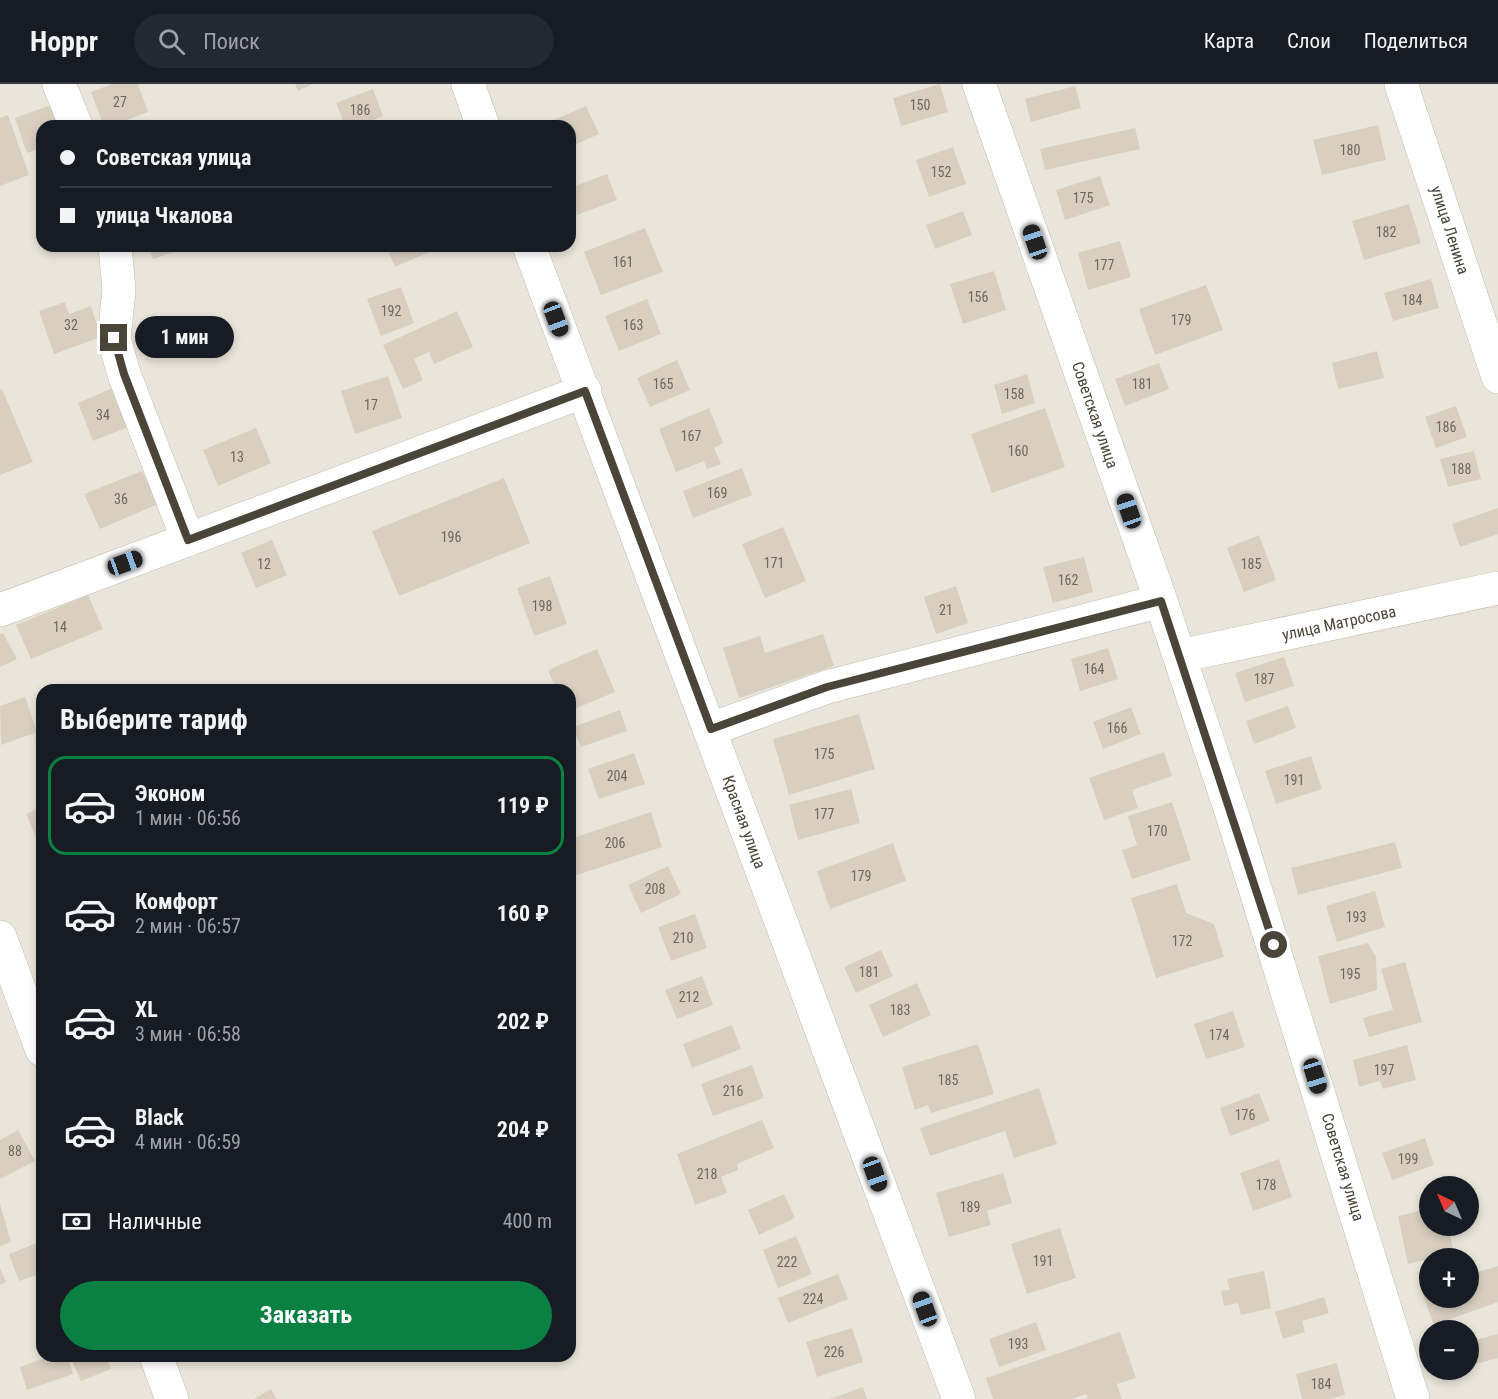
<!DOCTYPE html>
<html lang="ru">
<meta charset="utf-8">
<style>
:root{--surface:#171b24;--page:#242831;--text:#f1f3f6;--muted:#9ea1a6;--line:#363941;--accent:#0b8043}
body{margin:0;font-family:"Roboto Condensed",sans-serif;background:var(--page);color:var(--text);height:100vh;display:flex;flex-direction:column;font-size:22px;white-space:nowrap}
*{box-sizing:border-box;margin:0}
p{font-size:20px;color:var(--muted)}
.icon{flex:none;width:33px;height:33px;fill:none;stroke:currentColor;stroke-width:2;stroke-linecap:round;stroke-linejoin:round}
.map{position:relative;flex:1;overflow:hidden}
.sheet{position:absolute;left:36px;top:600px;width:540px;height:678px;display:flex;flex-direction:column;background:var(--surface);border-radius:18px;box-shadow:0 3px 9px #0003}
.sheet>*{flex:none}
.top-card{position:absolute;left:36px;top:36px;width:540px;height:132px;border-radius:18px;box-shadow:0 3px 9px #0003;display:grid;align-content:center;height:132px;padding:0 24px;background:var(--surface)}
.needle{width:39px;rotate:316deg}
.buttons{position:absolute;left:1419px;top:1092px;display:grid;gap:12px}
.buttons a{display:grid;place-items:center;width:60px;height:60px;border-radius:50%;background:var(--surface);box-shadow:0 3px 9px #0003;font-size:30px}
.end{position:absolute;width:27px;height:27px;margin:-14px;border:8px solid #4b4439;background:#fff;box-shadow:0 0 0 3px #fff}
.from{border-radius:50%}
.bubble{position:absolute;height:42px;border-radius:21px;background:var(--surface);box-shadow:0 3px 9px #0003;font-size:20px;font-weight:700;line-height:42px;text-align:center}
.car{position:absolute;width:18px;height:36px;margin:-18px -9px;border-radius:8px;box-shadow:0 0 4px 2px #0007;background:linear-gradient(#222 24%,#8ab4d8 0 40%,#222 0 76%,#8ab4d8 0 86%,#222 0)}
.top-card b{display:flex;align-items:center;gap:21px;height:57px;font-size:22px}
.top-card b+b{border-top:2px solid var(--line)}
.top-card i{width:15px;height:15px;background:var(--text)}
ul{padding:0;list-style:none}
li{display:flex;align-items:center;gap:18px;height:99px;margin:0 12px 9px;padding:0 12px;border:3px solid transparent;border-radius:18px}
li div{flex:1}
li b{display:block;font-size:22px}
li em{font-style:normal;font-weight:700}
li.current{border-color:var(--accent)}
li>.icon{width:54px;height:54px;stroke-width:1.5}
h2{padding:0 24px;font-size:27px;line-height:72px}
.pay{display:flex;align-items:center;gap:15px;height:66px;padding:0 24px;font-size:22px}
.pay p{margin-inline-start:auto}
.primary-button{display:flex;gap:12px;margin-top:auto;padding:12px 24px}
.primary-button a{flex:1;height:69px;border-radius:36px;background:var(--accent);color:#fff;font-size:24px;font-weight:700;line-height:69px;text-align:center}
header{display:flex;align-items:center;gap:36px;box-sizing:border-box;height:84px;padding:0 30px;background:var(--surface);border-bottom:2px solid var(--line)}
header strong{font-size:28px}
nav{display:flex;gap:33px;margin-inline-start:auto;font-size:21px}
.search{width:420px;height:54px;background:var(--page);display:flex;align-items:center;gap:15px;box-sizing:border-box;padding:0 21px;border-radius:33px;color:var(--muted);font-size:22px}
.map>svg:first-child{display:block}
</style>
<header>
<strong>Hoppr</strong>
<div class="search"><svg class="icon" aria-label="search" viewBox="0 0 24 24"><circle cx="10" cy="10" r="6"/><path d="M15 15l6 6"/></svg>Поиск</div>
<nav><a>Карта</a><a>Слои</a><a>Поделиться</a></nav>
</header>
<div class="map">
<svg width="1498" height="1315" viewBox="0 0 1498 1315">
<rect width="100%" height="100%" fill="#f6f3ec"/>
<path fill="#eae5da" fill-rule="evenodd" d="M0,0h1498v1315h-1498zM42,42h528v120h-528zM42,606h528v666h-528zM1430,1102h38v40h-38zM1430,1174h38v40h-38zM1430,1246h38v40h-38z"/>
<path fill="#d8cfc1" d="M112,0h26l10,28 -37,14h-7l-13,-34z
M295,0h18l-15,7z
M940,0l8,28 -47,14 -8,-28z
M1075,2l6,22 -50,14 -6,-23z
M373,5l10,27 -26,10h-12l-9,-23z
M51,21l7,21h-16v22l-15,5 -12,-35z
M586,22l13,28 -29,13v-21h-30z
M8,31l21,60 -29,11v-68z
M1378,41l8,35 -64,15 -9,-35z
M1135,44l5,21 -95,21 -5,-21z
M953,63l13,37 -37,13 -13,-37z
M607,90l10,26 -40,15 -7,-27z
M1100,92l10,29 -45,15 -9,-30z
M42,101v18l-5,-16z
M1409,120l12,39 -57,17 -12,-39z
M963,127l9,24 -37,14 -9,-24z
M645,144l18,44 -62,23 -17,-43z
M1120,157l11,36 -43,13 -10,-37z
M148,162h43l-38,13z
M386,162h40l3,6 -34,15z
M994,187l12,39 -43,14 -13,-40z
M1431,195l8,29 -46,13 -9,-28z
M1206,201l17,45 -68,25 -16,-46z
M401,203l13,36 -33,13 -14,-37z
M647,215l14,35 -42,17 -14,-35z
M65,218l4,12 22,-8 10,31 -47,17 -15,-43z
M457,227l16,36 -39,17 -5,-12 -15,7 9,21 -20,9 -20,-44z
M1377,267l7,27 -46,11 -6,-26z
M677,276l13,30 -40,17 -13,-29z
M1159,279l10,26 -44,17 -10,-27z
M1027,290l8,29 -33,11 -8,-29z
M388,292l14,42 -47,16 -14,-43z
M113,304l15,39 -35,14 -15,-38z
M2,305l31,73 -33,13v-85z
M1456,322l11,31 -31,11 -11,-31z
M709,324l14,35 -9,5 7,16 -14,5 -3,-8 -28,11 -17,-43z
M1045,324l20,59 -73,26 -21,-59z
M256,344l15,35 -53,23 -15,-36z
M1474,367l7,28 -33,8 -8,-28z
M742,384l10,27 -59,23 -10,-27z
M142,387l16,33 -58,25 -16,-35z
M504,394l26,65 -131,53 -27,-65z
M1498,424v26l-38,13 -8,-23z
M783,443l23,54 -41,17 -23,-54z
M1259,451l17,45 -32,12 -17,-44z
M272,456l15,35 -31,13 -15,-35z
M1084,473l9,35 -40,11 -10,-36z
M550,492l17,48 -33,12 -17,-48z
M956,502l12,37 -32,11 -12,-37z
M88,511l15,34 -72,30 -15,-34z
M3,549l14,26 -17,8v-33z
M823,550l11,32 -95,32 -16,-50 37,-12 5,17z
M1108,564l10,31 -38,12 -9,-32z
M597,565l18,43 -45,19v-21h-14l-8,-20z
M1284,573l10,29 -49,16 -10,-29z
M25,613l12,35 -36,13 -1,-39z
M1288,622l8,22 -42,16 -8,-23z
M1131,623l10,27 -38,15 -10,-27z
M620,626l7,21 -46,16 -8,-20z
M859,630l16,55 -86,26 -16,-56z
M42,653v21l-7,-18z
M1164,668l8,24 -40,14 6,18 -34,12 -15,-42z
M634,669l11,31 -46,15 -11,-30z
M1311,672l11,33 -46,15 -11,-33z
M851,705l9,34 -62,17 -9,-35z
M1172,718l19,58 -59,19 -10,-29 15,-5 -9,-29z
M42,723v27l-6,3 -10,-23z
M651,728l11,35 -91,30 -1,-38z
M1395,758l7,26 -104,27 -7,-27z
M893,759l13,38 -76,28 -13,-38z
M668,782l13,28 -40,19 -13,-28z
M1177,800l9,29 28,11 10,33 -68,21 -25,-80z
M1375,807l10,36 -48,15 -11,-36z
M695,830l12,34 -36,13 -13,-34z
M1368,859l8,14 1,33 -47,14 -12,-48z
M881,866l12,26 -37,17 -12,-26z
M1405,878l17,60 -53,15 -6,-19 30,-8 -12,-41z
M702,892l11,29 -36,14 -12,-29z
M917,899l14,32 -48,22 -14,-32z
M1233,927l12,36 -39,12 -12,-35z
M732,941l9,24 -49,19 -9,-24z
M978,960l16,50 -63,19 -3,-8 -13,5 -13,-43z
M1407,961l9,35 -33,9 -3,-8 -21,6 -6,-27z
M752,981l12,33 -51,18 -12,-32z
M1039,1004l18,56 -43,14 -9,-27 -75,25 -10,-28z
M1259,1009l11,28 -40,15 -10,-28z
M762,1036l12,28 -37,16 1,6 -17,7 6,16 -32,12 -18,-51z
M18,1046l17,31 -35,18v-39z
M1425,1054l9,27 -42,15 -10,-27z
M1279,1075l13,38 -39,14 -13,-38z
M1003,1089l9,30 -25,8 4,14 -42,12 -13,-44z
M784,1110l11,24 -36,17 -11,-25z
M0,1120l11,38 -11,4z
M1430,1124v18h18l6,27 -46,11 -10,-48z
M1060,1144l16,50 -49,16 -16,-50z
M796,1152l16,38 -34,14 -15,-38z
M42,1157v32l-23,8 -10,-27z
M1498,1182v36l-64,23 -13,-35 9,-2v10h38v-23z
M0,1184l6,14 -6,3z
M1264,1187l7,37 -30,7 -3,-12 -14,3 -3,-15 9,-1 -3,-11z
M838,1190l10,25 -60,24 -10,-25z
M1324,1213l5,16 -27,8 3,11 -22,7 -8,-27z
M1036,1238l10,28 -47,17 -10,-28z
M852,1244l11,34 -46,15 -11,-35z
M1120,1248l16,46 -19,6 5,15h-34l-2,-5 -15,5h-78l-7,-21z
M1498,1250v24l-30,8v-24z
M51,1272h16l6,18 -46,16 -7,-23z
M70,1272h36l5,13 -30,12z
M1337,1279l8,32 -16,4h-27l-6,-25z
M863,1303l4,12h-37z
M271,1305l6,10h-23z"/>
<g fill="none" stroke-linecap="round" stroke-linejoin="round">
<defs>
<path id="minor" d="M59,0l17,42
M468,0l15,42
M979,0l182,517 71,213 181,585
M1401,0l97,293
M115,162l4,44 -5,48 10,36 64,166
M529,162l430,1153
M0,526l585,-219
M1180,572l318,-68
M711,645l116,-42 334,-86
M0,853l42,113
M156,1272l16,43"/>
</defs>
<use href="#minor" stroke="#c2bbae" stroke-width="34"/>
<use href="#minor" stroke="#fff" stroke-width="33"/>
</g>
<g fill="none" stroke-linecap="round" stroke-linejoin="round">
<path stroke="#4b4439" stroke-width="8" d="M114,254l10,36 64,166 397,-149 126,338 116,-42 334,-86 113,344"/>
</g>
<g text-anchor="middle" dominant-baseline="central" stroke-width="6" stroke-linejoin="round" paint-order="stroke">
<g font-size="14" fill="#6e675b">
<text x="120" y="18">27</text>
<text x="920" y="21">150</text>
<text x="360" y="26">186</text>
<text x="1350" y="66">180</text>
<text x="941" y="88">152</text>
<text x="1083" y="114">175</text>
<text x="1386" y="148">182</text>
<text x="623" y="178">161</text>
<text x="1104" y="181">177</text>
<text x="978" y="213">156</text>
<text x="1412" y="216">184</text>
<text x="391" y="227">192</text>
<text x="1181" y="236">179</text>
<text x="71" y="241">32</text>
<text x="633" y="241">163</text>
<text x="663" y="300">165</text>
<text x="1142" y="300">181</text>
<text x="1014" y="310">158</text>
<text x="371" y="321">17</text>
<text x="103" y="331">34</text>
<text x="1446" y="343">186</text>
<text x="691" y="352">167</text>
<text x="1018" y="367">160</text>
<text x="237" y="373">13</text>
<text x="1461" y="385">188</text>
<text x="717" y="409">169</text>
<text x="121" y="415">36</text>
<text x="451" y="453">196</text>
<text x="774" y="479">171</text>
<text x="264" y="480">12</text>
<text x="1251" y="480">185</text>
<text x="1068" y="496">162</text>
<text x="542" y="522">198</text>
<text x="946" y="526">21</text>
<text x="60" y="543">14</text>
<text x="1094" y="585">164</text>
<text x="1264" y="595">187</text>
<text x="1117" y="644">166</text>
<text x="824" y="670">175</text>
<text x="617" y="692">204</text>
<text x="1294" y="696">191</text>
<text x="824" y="730">177</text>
<text x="1157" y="747">170</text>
<text x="615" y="759">206</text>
<text x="861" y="792">179</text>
<text x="655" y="805">208</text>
<text x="1356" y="833">193</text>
<text x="683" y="854">210</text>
<text x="1182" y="857">172</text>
<text x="869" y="888">181</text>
<text x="1350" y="890">195</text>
<text x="689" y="913">212</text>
<text x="900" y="926">183</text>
<text x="1219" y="951">174</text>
<text x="1384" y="986">197</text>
<text x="948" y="996">185</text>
<text x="733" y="1007">216</text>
<text x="1245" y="1031">176</text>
<text x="15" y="1067">88</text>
<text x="1408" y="1075">199</text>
<text x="707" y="1090">218</text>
<text x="1266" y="1101">178</text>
<text x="970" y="1123">189</text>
<text x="1043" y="1177">191</text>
<text x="787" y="1178">222</text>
<text x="813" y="1215">224</text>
<text x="1018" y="1260">193</text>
<text x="834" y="1268">226</text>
<text x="1321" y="1300">184</text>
</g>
<g font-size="16" fill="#4b4439" stroke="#fff">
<text transform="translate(1450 146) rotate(72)">улица Ленина</text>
<text transform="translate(1095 331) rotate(71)">Советская улица</text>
<text transform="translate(1339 539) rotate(-12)">улица Матросова</text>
<text transform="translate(744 738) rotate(70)">Красная улица</text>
<text transform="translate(1343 1083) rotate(73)">Советская улица</text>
</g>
</g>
</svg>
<div class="buttons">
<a><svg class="needle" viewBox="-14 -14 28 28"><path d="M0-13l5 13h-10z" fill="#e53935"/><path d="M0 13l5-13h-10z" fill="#9ea1a6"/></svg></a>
<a>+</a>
<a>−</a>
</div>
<i class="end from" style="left:1274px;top:861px"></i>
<i class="end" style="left:114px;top:254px"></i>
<div class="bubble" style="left:135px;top:232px;width:99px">1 мин</div>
<i class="car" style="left:1035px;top:158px;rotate:341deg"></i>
<i class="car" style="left:556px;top:235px;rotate:159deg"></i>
<i class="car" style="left:1129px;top:427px;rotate:341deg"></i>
<i class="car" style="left:125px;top:479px;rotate:70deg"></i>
<i class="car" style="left:1315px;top:992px;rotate:163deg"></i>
<i class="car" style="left:875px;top:1090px;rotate:160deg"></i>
<i class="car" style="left:925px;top:1225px;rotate:340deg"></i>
<div class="top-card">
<b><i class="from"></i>Советская улица</b>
<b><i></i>улица Чкалова</b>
</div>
<section class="sheet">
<h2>Выберите тариф</h2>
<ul>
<li class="current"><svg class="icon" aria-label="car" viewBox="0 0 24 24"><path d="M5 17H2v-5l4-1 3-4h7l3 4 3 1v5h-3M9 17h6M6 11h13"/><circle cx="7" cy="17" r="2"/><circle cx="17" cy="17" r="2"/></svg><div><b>Эконом</b><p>1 мин · 06:56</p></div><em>119 ₽</em></li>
<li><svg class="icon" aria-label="car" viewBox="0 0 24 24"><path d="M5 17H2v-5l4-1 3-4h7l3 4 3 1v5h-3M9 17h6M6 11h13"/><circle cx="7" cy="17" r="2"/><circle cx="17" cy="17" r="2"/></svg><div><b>Комфорт</b><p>2 мин · 06:57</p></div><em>160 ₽</em></li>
<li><svg class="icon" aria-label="car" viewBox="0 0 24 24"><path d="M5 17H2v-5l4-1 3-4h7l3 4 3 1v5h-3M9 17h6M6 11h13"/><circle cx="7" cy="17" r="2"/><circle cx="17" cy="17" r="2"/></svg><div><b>XL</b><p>3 мин · 06:58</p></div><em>202 ₽</em></li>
<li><svg class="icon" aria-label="car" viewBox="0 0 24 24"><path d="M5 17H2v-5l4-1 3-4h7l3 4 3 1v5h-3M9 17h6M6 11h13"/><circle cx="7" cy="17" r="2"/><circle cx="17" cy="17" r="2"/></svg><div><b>Black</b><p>4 мин · 06:59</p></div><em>204 ₽</em></li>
</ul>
<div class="pay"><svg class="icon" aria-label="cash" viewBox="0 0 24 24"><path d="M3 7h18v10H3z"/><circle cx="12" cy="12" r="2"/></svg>Наличные<p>400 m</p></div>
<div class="primary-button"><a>Заказать</a></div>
</section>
</div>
